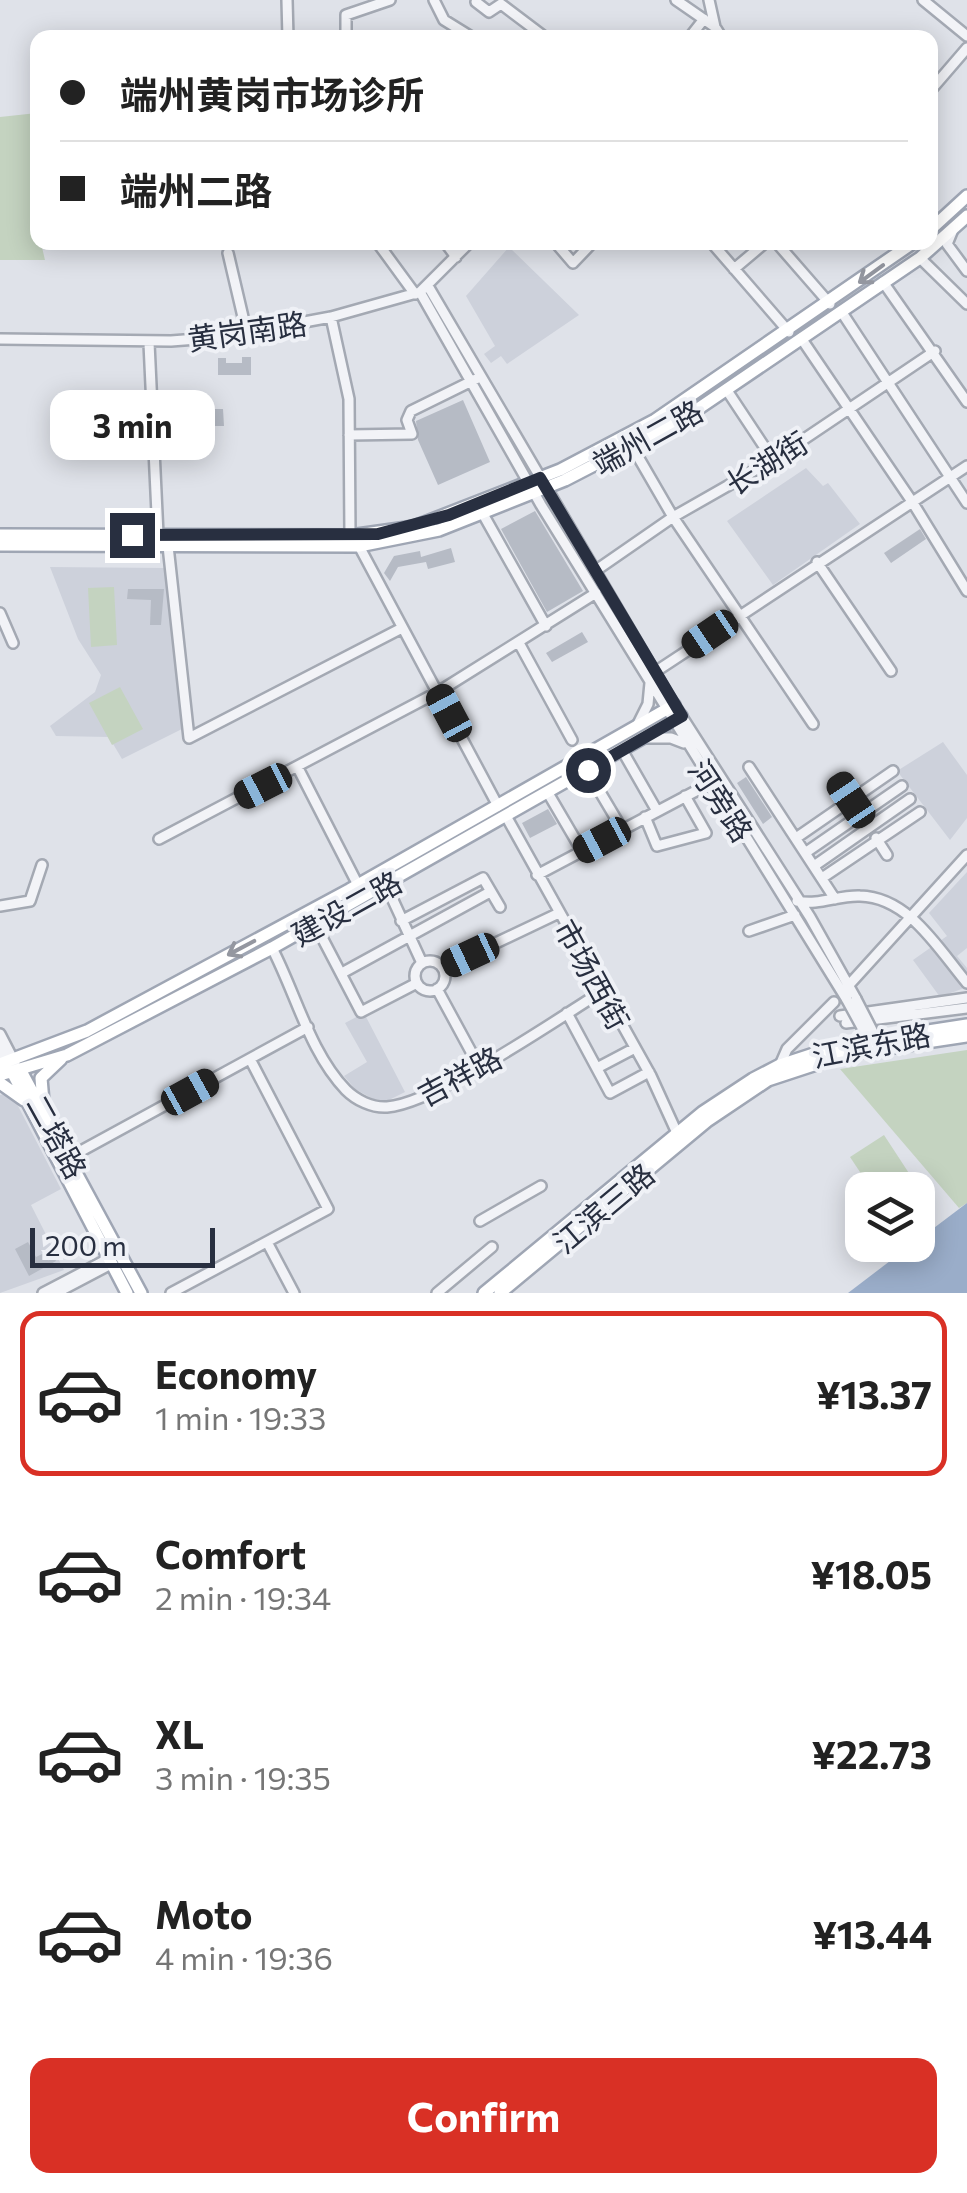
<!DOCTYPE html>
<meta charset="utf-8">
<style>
:root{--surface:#fff;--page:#f2f2f2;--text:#222;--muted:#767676;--line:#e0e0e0;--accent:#d93025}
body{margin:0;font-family:Commissioner,"Noto Sans SC",sans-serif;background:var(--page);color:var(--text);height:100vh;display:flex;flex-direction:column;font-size:38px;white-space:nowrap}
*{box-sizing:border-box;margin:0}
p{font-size:32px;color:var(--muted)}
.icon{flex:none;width:55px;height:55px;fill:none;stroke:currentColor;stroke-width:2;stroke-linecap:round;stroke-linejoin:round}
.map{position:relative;height:1293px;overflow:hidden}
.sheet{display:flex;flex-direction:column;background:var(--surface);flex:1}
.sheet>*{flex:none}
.guide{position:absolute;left:30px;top:30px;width:908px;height:220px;border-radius:20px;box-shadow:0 5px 25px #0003;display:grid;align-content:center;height:220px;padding:0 30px;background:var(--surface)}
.buttons{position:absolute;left:845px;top:1172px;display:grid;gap:20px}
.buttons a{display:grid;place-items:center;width:90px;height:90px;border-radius:20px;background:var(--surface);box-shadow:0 5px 25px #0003;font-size:50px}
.scale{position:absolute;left:30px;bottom:25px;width:185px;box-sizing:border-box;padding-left:10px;border:5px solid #282f40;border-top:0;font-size:28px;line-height:35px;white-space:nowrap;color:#282f40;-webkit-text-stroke:8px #eff1f6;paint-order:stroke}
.end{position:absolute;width:45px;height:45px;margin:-22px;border:12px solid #282f40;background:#fff;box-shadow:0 0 0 5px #fff}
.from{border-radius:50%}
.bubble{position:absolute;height:70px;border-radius:20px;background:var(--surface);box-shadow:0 5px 25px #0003;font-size:32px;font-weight:700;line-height:70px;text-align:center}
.car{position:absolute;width:30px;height:60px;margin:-30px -15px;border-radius:12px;box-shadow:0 0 8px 2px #0007;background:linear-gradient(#222 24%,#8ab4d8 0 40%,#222 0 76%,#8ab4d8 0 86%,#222 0)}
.guide b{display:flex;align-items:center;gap:35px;height:95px;font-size:38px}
.guide b+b{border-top:2px solid var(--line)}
.guide i{width:25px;height:25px;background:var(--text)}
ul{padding:18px 0 0;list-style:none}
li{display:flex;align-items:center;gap:30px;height:165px;margin:0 20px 15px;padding:0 10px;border:5px solid transparent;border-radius:20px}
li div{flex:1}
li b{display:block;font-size:38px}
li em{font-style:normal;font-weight:700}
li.selected{border-color:var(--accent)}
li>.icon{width:90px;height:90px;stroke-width:1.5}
.cta{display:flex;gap:20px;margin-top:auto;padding:20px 30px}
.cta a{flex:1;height:115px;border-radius:20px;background:var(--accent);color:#fff;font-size:40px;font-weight:700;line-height:115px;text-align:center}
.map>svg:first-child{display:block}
</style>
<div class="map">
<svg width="967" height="1293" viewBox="0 0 967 1293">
<rect width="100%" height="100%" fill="#dfe2e9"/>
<path fill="#cdd1db" d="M509,247l70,68 -72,49 -6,-8 -10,7 -7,-9 11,-8 -29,-50z
M94,417h53v27h-53z
M806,468l17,18 5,-3 32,41 -87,61 -46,-64z
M50,567l115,1 17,161 -60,30 -13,-22 -53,-1 -6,-10 45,-34 6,-17 -23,-36z
M943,742l24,33v43l-17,22 -53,-69z
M967,872v76l-10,8 10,12v19l-27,10 -27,-37 34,-24 -18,-23z
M364,1013l41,79 -18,9 -14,-2 -18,-10 -11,-13 23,-14 -22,-39z
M6,1093l11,11 44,85 -30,16 33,65 -64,23v-198z"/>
<path fill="#c4d3c0" d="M37,113l1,129 3,1 4,17h-45v-143z
M114,587l3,58 -26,2 -3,-59z
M120,687l23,42 -31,16 -23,-42z
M967,1050v153l-8,5 -119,-139z
M884,1135l36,55 -2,2 -46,-2 -22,-33z"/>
<path fill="#9aadc9" d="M967,1203v90h-119l63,-48h7v-5z"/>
<path fill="#b6bbc5" d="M242,357h9v18h-33v-17h8v5h16z
M463,400l27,62 -52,23 -20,-45 -2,-19z
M180,409h43l1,17h-44z
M535,511l48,80 -36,21 -46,-83z
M920,529l6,10 -35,24 -7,-10z
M451,548l4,14 -27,7 -2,-7 -28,5 -8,14 -6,-8 10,-17 26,-5 1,6z
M128,589h36l-3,36h-11l1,-25 -24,-1z
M582,632l6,10 -36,20 -6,-9z
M746,777l26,40 -9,7 -26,-41z
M548,809l9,15 -27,14 -8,-15z
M28,1242l8,15 14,-7 6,11 -27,15 -14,-27z"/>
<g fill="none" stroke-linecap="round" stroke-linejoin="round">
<defs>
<path id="minor" d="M287,0l1,38
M434,0l10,20 29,18
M676,0l39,27 7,11
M709,0l6,27
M923,0l44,36
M476,2l13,10 12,-8 45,34
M346,38v-23l44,-15
M689,38l15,-19
M930,91l37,-43
M952,232l-5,12 20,27
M377,242l38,52
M445,242l11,15
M555,242l18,21 20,-21
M711,242l78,90
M776,242l54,62
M228,253l19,81
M920,258l47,46
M734,269l32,-27
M883,282l84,120
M428,286l240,409 142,222 46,82
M420,292l121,213 306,495
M841,311l126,192
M331,317l18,82 1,137
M801,338l112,165 54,88
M0,339l171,2 52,-4 108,-20 89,-25 50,-50
M149,343l9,192
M726,389l47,71
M349,435l63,-1 -5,-14 4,-9 67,-33
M633,448l40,69 140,207
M483,514l63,112
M168,546l21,192 213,-110
M359,546l139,260
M817,562l74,109
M595,571l78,-54 100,-57 162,-109
M0,613l13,30
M519,643l53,97
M655,672l312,-206
M638,724l10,-20 2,-21
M646,738h25l13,5
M622,750l35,61
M749,767l86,132
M298,768l60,117
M587,770l35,59
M839,782l23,35
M548,793l34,58
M506,816l145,260 26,57
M645,817l12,29 49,-13 -21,-37
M796,838l97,-67
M876,838l11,17
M159,839l279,-147 158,-99
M805,853l97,-67
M814,866l96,-67
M537,875l174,-92
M822,878l98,-66
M386,885l36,78
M797,901c22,5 41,-6 63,-5 49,1 79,54 107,87
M0,906l30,-5 12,-36
M401,921l82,-43 17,29
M315,924l46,88 56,-29
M749,931l46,-16
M272,948c24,46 38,105 74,142 10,10 26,18 41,17 47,-3 169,-87 214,-115
M415 976a15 15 0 1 1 30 0a15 15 0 1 1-30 0Z
M443,968l116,-55
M342,973l148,-81
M848,986l119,-131
M437,989l38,70
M567,1013l43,80 39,-21
M840,1016l127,-18
M846,1023l121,-15
M0,1034l15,29
M0,1047l8,18
M780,1065l7,-16 47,-47
M597,1068l38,-20
M70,1157l238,-130
M480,1221l61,-35
M267,1242l27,51
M43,1293l65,-34
M56,1293l55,-29
M171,1293l157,-84 -78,-150
M437,1293l55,-46"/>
<path id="major" d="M930,230l37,-34
M0,535l350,1 64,-9 146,-57 95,-50 259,-178
M0,545l359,1 80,-16 126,-50 118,-61 237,-161 47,-42
M0,1064l87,-33 262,-141 325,-185
M20,1069l121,224
M12,1072l115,221
M0,1075l67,-20 205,-107 409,-232
M0,1083l24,17
M43,1102l-2,-24 20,-19
M484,1293l219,-181 50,-33 27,-14 64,-21 123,-19
M500,1293l207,-172 61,-41 79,-26 120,-18"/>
</defs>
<use href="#minor" stroke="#a4a9b3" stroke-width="14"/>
<use href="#major" stroke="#9fa6b4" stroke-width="16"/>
<use href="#minor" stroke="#f2f3f7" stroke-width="9"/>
<use href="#major" stroke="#fff" stroke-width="11"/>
<defs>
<path id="minor-bridge" d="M856,999l17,33
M847,1000l18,33"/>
</defs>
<use href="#minor-bridge" stroke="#a4a9b3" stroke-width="14" stroke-linecap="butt"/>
<use href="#minor-bridge" stroke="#f2f3f7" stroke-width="9"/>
</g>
<defs><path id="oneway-shaft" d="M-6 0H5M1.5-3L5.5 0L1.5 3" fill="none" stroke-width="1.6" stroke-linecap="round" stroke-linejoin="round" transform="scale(2.5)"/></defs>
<g stroke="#9497a0">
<use href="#oneway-shaft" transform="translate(871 274) rotate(144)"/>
<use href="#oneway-shaft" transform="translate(241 948) rotate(152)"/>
</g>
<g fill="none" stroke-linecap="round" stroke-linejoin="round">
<path stroke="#282f40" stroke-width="12" d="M132,535l246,-1 71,-19 91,-37 142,238 -94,54"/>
</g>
<g text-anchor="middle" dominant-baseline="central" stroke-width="8" stroke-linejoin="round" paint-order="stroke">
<g font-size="30" fill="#282f40" stroke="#eff1f6">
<text transform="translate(247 330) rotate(-8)">黄岗南路</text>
<text transform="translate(647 436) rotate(-29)">端州二路</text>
<text transform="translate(766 462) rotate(-32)">长湖街</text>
<text transform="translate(722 800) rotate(57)">河旁路</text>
<text transform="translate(346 907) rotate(-29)">建设二路</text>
<text transform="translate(593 974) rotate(61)">市场西街</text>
<text transform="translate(871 1044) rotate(-11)">江滨东路</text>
<text transform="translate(459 1075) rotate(-28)">吉祥路</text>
<text transform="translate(58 1136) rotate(61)">二塔路</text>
<text transform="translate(603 1207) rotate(-40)">江滨三路</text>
</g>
</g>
</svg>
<div class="buttons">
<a><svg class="icon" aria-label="layers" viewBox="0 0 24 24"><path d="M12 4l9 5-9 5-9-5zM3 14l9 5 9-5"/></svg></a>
</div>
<div class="scale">200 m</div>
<i class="end from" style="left:588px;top:770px"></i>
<i class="end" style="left:132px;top:535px"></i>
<div class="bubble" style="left:50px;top:390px;width:165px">3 min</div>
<i class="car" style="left:710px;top:634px;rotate:236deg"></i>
<i class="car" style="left:449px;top:713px;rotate:332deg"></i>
<i class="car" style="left:263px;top:786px;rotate:243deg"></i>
<i class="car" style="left:851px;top:800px;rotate:326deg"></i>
<i class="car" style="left:602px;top:840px;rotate:242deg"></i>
<i class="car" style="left:470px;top:955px;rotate:245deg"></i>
<i class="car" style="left:190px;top:1092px;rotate:61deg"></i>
<div class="guide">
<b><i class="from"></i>端州黄岗市场诊所</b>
<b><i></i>端州二路</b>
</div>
</div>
<section class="sheet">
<ul>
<li class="selected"><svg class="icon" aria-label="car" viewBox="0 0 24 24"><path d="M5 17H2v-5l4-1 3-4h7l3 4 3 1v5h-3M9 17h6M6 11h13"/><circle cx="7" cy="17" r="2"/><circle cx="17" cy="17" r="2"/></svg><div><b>Economy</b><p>1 min · 19:33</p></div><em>¥13.37</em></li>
<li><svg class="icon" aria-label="car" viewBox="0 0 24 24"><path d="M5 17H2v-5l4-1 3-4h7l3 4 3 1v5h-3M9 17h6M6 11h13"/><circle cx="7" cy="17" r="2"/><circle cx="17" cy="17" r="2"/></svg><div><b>Comfort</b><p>2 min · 19:34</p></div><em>¥18.05</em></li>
<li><svg class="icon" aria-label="car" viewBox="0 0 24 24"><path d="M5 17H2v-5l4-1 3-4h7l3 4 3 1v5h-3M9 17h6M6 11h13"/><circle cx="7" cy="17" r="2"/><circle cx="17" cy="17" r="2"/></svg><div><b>XL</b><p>3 min · 19:35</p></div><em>¥22.73</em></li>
<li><svg class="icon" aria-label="car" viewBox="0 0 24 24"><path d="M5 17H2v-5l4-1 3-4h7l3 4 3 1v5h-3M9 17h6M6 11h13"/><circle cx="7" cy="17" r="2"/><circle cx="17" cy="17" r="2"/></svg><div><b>Moto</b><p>4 min · 19:36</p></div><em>¥13.44</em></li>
</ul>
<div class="cta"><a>Confirm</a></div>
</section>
